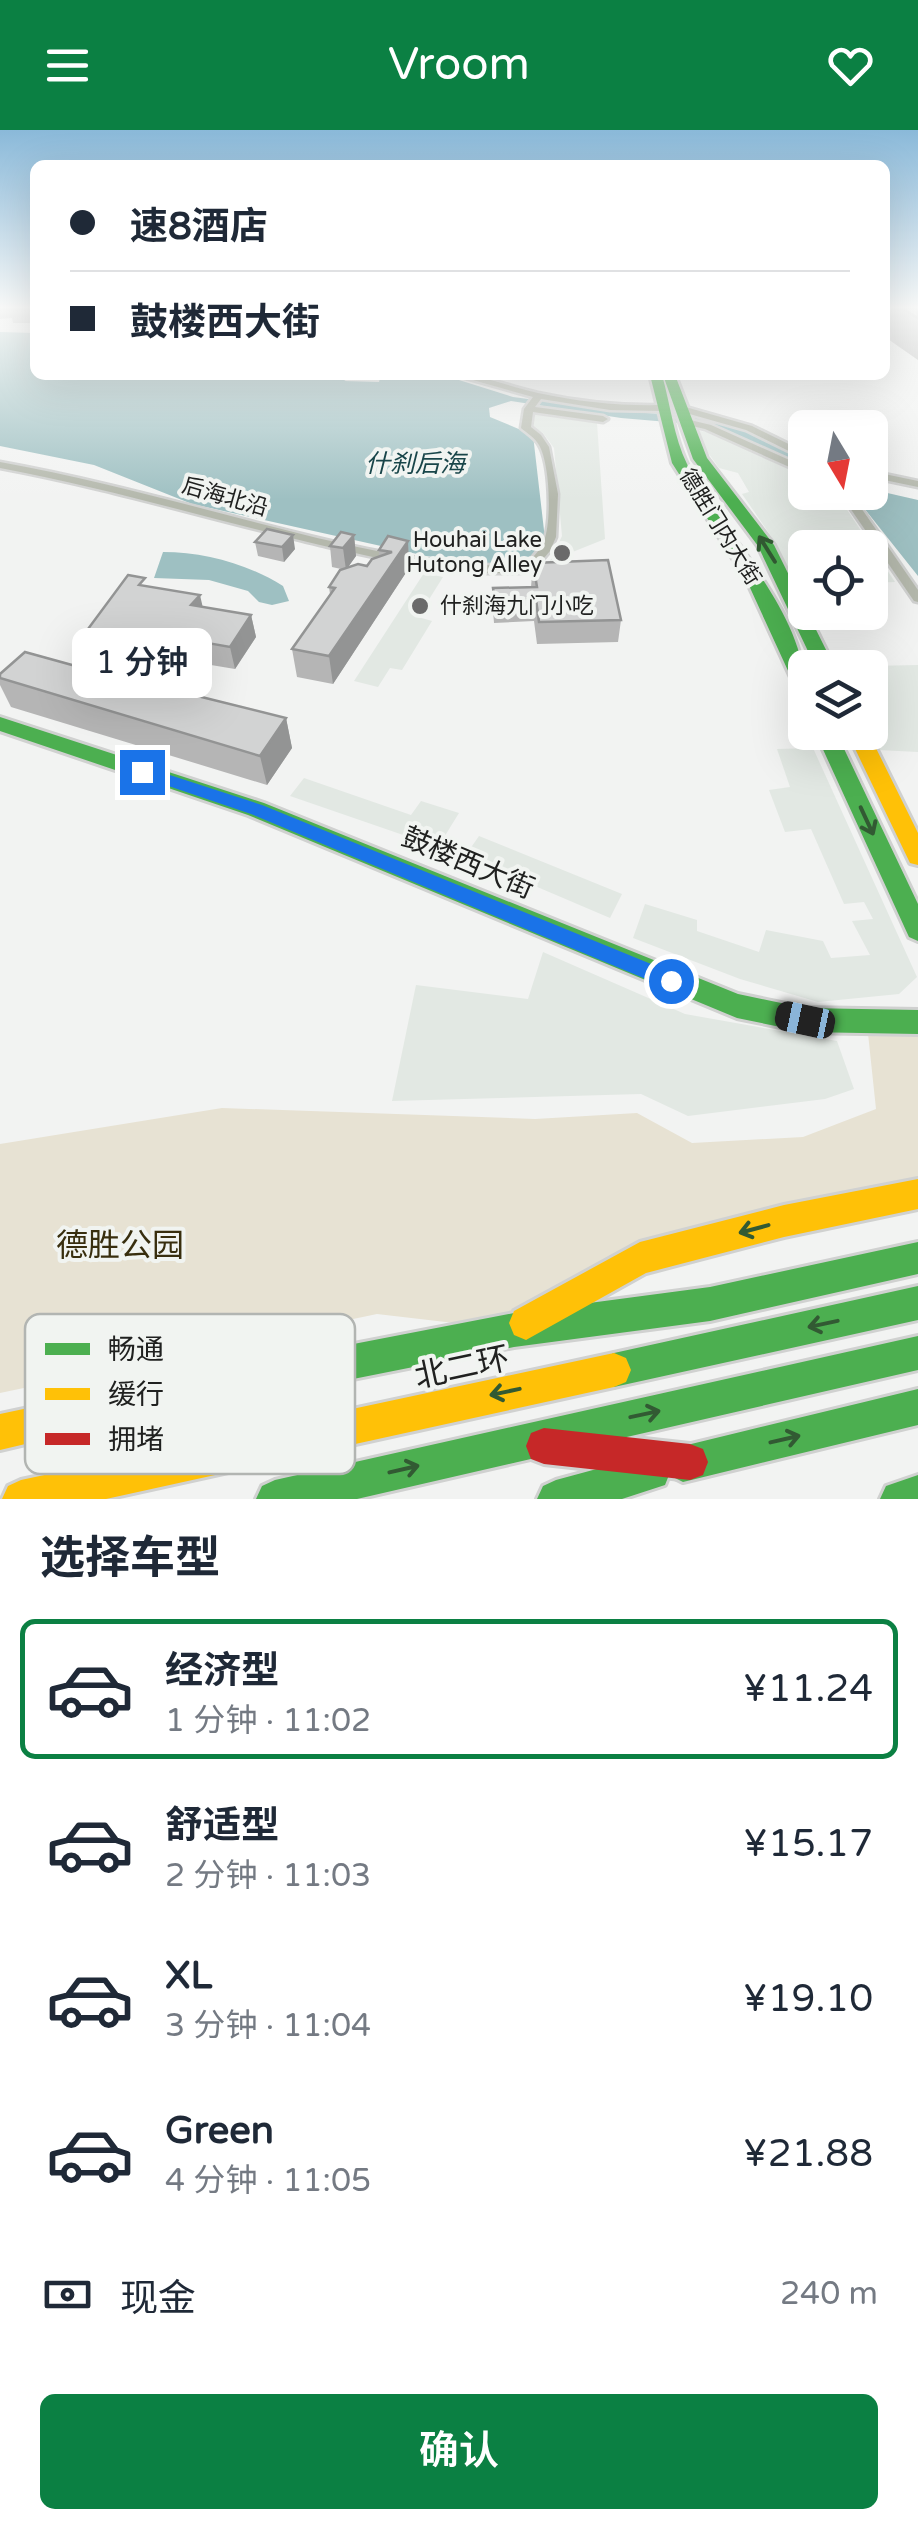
<!DOCTYPE html>
<html lang="zh">
<meta charset="utf-8">
<style>
:root{--surface:#fff;--page:#f2f2f3;--text:#1f2937;--muted:#747a83;--line:#e0e1e3;--accent:#0b8043}
body{margin:0;font-family:"Varela Round","Noto Sans SC",sans-serif;background:var(--page);color:var(--text);height:100vh;display:flex;flex-direction:column;font-size:38px;white-space:nowrap}
*{box-sizing:border-box;margin:0}
p{font-size:32px;color:var(--muted)}
.icon{flex:none;width:55px;height:55px;fill:none;stroke:currentColor;stroke-width:2;stroke-linecap:round;stroke-linejoin:round}
.map{position:relative;height:1369px;overflow:hidden}
.side{display:flex;flex-direction:column;background:var(--surface);flex:1}
.side>*{flex:none}
.top-card{position:absolute;left:30px;top:30px;width:860px;height:220px;border-radius:15px;box-shadow:0 10px 40px #0002;display:grid;align-content:center;height:220px;padding:0 40px;background:var(--surface)}
.needle{width:65px;rotate:170deg}
.controls{position:absolute;left:788px;top:280px;display:grid;gap:20px}
.controls a{display:grid;place-items:center;width:100px;height:100px;border-radius:15px;background:var(--surface);box-shadow:0 10px 40px #0002;font-size:50px}
.end{position:absolute;width:45px;height:45px;margin:-22px;border:12px solid #1a73e8;background:#fff;box-shadow:0 0 0 5px #fff}
.from{border-radius:50%}
.bubble{position:absolute;height:70px;border-radius:15px;background:var(--surface);box-shadow:0 10px 40px #0002;font-size:32px;font-weight:600;line-height:70px;text-align:center}
.car{position:absolute;width:30px;height:60px;margin:-30px -15px;border-radius:12px;box-shadow:0 0 8px 2px #0007;background:linear-gradient(#222 24%,#8ab4d8 0 40%,#222 0 76%,#8ab4d8 0 86%,#222 0)}
.top-card b{display:flex;align-items:center;gap:35px;height:95px;font-size:38px}
.top-card b+b{border-top:2px solid var(--line)}
.top-card i{width:25px;height:25px;background:var(--text)}
ul{padding:0;list-style:none}
li{display:flex;align-items:center;gap:30px;height:140px;margin:0 20px 15px;padding:0 20px;border:5px solid transparent;border-radius:15px}
li div{flex:1}
li b{display:block;font-size:38px}
li em{font-style:normal;font-weight:600}
li.selected{border-color:var(--accent)}
li>.icon{width:90px;height:90px;stroke-width:1.5}
h2{padding:0 40px;font-size:45px;line-height:120px}
.pay{display:flex;align-items:center;gap:25px;height:110px;padding:0 40px;font-size:38px}
.pay p{margin-inline-start:auto}
.primary-button{display:flex;gap:20px;margin-top:auto;padding:20px 40px}
.primary-button a{flex:1;height:115px;border-radius:15px;background:var(--accent);color:#fff;font-size:40px;font-weight:600;line-height:115px;text-align:center}
header{display:flex;justify-content:space-between;align-items:center;height:130px;padding:0 40px;background:var(--accent);color:#fff;font-size:45px;font-weight:600}
.map>svg:first-child{display:block}
</style>
<header><svg class="icon" aria-label="menu" viewBox="0 0 24 24"><path d="M4 6h16M4 12h16M4 18h16"/></svg>Vroom<svg class="icon" aria-label="heart" viewBox="0 0 24 24"><path d="M12 20l-8-8c-3-5 5-10 8-4 3-6 11-1 8 4z"/></svg></header>
<div class="map">
<svg width="918" height="1369" viewBox="0 0 918 1369">
<rect width="100%" height="100%" fill="#f2f3f2"/>
<path fill="#e2e8e3" d="M535,284l62,9 8,116 -55,22 12,-25 -8,-88 -11,-15 -10,-6z
M700,301l9,1 96,45v15l33,4 57,86 -25,1v-35h-65v38h-9l-25,-50 -29,-42 7,-2 -11,-19 -19,-5 -18,-25z
M424,443l19,4 -25,40 14,4 -30,49 -12,-2 -12,19 -24,-6z
M918,535v87l-40,-2 -9,-17 1,-67z
M813,618l104,229 -18,17 -81,8 -78,-23 -107,-41 12,-34 52,16v11l62,21 7,-22 57,11 8,17 39,-3 -18,-34 21,-2 -9,-17 -20,2 -33,-75 -26,3 -16,-42 21,-3 -13,-38z
M304,648l107,37 10,-14 38,12 -21,34 -148,-51z
M479,706l143,58 -12,24 -145,-62z
M543,822l142,62 152,27 17,48 -29,10 -137,17 -47,-22 -249,7 24,-116 112,14z"/>
<path fill="#e7e2d3" d="M897,893l21,14v157l-278,64 -126,72 -137,-16 -377,79v-249l222,-36 313,11 102,-6 55,30 111,-6 73,-28 -9,-85z"/>
<path fill="#9ec0c2" d="M0,202l35,1v42h320l-11,6 35,1 1,-4 -6,-3h69l70,22 113,15 60,3 60,16 59,28v8l-90,-41 -94,-8 -110,-17 -22,7 1,9 43,18 12,104 -14,17 -32,9 -73,-9 -234,-52 -98,-39 -94,-19z
M870,359l48,11v76l-66,-83 18,-1z
M163,422c41,0 85,12 120,34l6,15 -17,4 -13,-3 -11,-11 -39,-11 -55,-2z"/>
<g fill="none" stroke-linecap="round" stroke-linejoin="round">
<defs>
<path id="street" d="M455,245c28,0 56,12 83,18 41,9 82,13 124,12l5,3 -5,3 -52,-1 -69,-11 -6,8 68,9 5,3 -5,3 -70,-10 -2,15 10,8 8,12 9,47 -2,43 -6,14 -11,13 15,1v4c-77,13 -160,-7 -234,-24 -107,-25 -212,-57 -320,-77v-6c78,14 154,34 231,54 96,25 193,51 293,50 8,-8 16,-15 20,-25 8,-21 6,-77 -5,-96 -4,-7 -12,-12 -18,-17l3,-19 9,-12z
M682,276l70,20 53,26v7l-59,-29 -67,-19v-4z
M686,289l25,6 94,42v7l-100,-45 -22,-5v-4z
M870,341l48,10v6l-48,-10z
M839,362h11l68,98v12l-4,-1z"/>
<path id="fast" d="M650,245h12c8,28 12,63 25,89 35,72 118,145 118,228l-10,-6 -49,-107 -74,-116z
M663,245h12l32,83 67,87 61,123h-19l-58,-122 -65,-87z
M0,587l264,86 474,191 67,14 113,2v24l-113,-2 -68,-14 -489,-203 -248,-84z
M815,602h21l82,172v37l-9,-4z
M918,1112v32l-208,47 -196,26 -317,63 72,6 13,5 5,13 -5,13 -13,5 -197,-17 -13,-5 -5,-13 5,-13 13,-5 38,3 3,-9 13,-5 388,-75 196,-26z
M918,1156v34l-304,67 -12,-5 -5,-12 5,-12 12,-5z
M918,1206v34l-561,129h-101l6,-13 13,-6z
M918,1259v36l-235,57 -14,-7 -4,10 -43,14h-85l6,-13 13,-6 96,-26 14,7 4,-10 13,-5z
M918,1345v24h-38l6,-13z"/>
<path id="slow" d="M847,602h21l50,101v32l-8,-2z
M918,1049v30l-134,28 -138,36 -120,67 -12,-5 -5,-12 5,-12 126,-69 144,-37z
M614,1223l12,5 5,12 -5,12 -12,5 -508,112h-104l6,-13 13,-6z
M80,1267l13,5 5,13 -5,13 -93,22v-36z"/>
<path id="jam" d="M544,1298l146,16 13,5 5,13 -5,13 -13,5 -146,-16 -13,-5 -5,-13 5,-13z"/>
</defs>
<use href="#street" stroke="#d0d1d0" stroke-width="5"/>
<use href="#fast" stroke="#d0d1d0" stroke-width="6"/>
<use href="#slow" stroke="#d0d1d0" stroke-width="6"/>
<use href="#jam" stroke="#d0d1d0" stroke-width="6"/>
<use href="#street" fill="#b4b8ac" fill-rule="evenodd"/>
<use href="#fast" fill="#4caf50" fill-rule="evenodd"/>
<use href="#slow" fill="#ffc107" fill-rule="evenodd"/>
<use href="#jam" fill="#c62828" fill-rule="evenodd"/>
</g>
<path fill="#b5b5b5" d="M0,178h35v15h-22l-1,-5 -12,1z
M891,178h27v52l-33,-23v-13z
M354,405l2,21 -8,11 19,-1 12,-9v-7l29,-9 1,27 -76,116 -36,-7 -5,-28 38,-55 -1,-7 12,-18 -9,-2 -2,-21z
M255,412l40,7 -11,13 -26,-6z
M533,433l88,57 -3,22 -81,2 -3,-23 -40,2 -1,-13v-22l38,-1z
M148,456l55,21 48,8 5,22 -21,32 -60,-10 -7,10 -74,-13 -9,-23z
M0,544l159,15 127,29 6,30 -25,37 -256,-78 -11,-22z"/>
<path fill="#939494" d="M293,405l2,14 -11,13 -2,-15z
M354,405l2,21 -10,14 -3,-22z
M408,411l1,27 -76,116 -4,-28z
M200,465l5,22 -14,-12z
M251,485l5,22 -21,32 -5,-22z
M168,506l7,23 -7,10 -8,-23z
M286,588l6,30 -25,37 -7,-29z"/>
<path fill="#d2d3d3" stroke="#939494" stroke-width="2.5" d="M902,178h16v10z
M267,399l26,6 -11,12 -27,-5z
M341,402l13,3 -11,13 -13,-2z
M388,406l20,5 -79,115 -37,-7 43,-61 -6,-1 11,-17 18,-6 9,2 5,-7 20,-7 -13,-2z
M608,430l13,60 -82,2 -3,-23 -41,2 -2,-13 44,-1 -4,-24z
M128,445l17,3 -6,7 61,10 -9,10 60,10 -21,32 -62,-11 -8,10 -75,-13z
M25,522l134,37 2,-2 125,31 -26,38 -260,-78v-4z"/>
<defs><path id="oneway-shaft" d="M-6 0H5M1.5-3L5.5 0L1.5 3" fill="none" stroke-width="1.6" stroke-linecap="round" stroke-linejoin="round" transform="scale(2.5)"/></defs>
<g stroke="#325a33">
<use href="#oneway-shaft" transform="translate(767 419) rotate(-122)"/>
<use href="#oneway-shaft" transform="translate(867 691) rotate(65)"/>
<use href="#oneway-shaft" transform="translate(754 1099) rotate(165)"/>
<use href="#oneway-shaft" transform="translate(823 1194) rotate(168)"/>
<use href="#oneway-shaft" transform="translate(505 1262) rotate(168)"/>
<use href="#oneway-shaft" transform="translate(645 1284) rotate(-12)"/>
<use href="#oneway-shaft" transform="translate(785 1309) rotate(-13)"/>
<use href="#oneway-shaft" transform="translate(404 1339) rotate(-13)"/>
</g>
<linearGradient id="sky" x2="0" y2="1"><stop stop-color="#8ab9d9"/><stop offset="0.48" stop-color="#f9faf9"/><stop offset="1" stop-color="#f9faf9" stop-opacity="0"/></linearGradient>
<rect width="918" height="370" fill="url(#sky)"/>
<path fill="#1a73e8" d="M142,636l120,39 416,170 3,6 -10,8 -6,-2 -414,-173 -115,-39 -2,-3z"/>
<g fill="#6a6a6a" stroke="#f1f4f1" stroke-width="4">
<circle cx="562" cy="423" r="10"/>
<circle cx="420" cy="476" r="10"/>
</g>
<g text-anchor="middle" dominant-baseline="central" stroke-width="8" stroke-linejoin="round" paint-order="stroke">
<g font-size="22" fill="#202120" stroke="#f1f4f1">
<text transform="translate(225 367) rotate(16)">后海北沿</text>
<text transform="translate(720 397) rotate(58)">德胜门内大街</text>
</g>
<g font-size="22" fill="#202120" stroke="#f1f4f1" text-anchor="end">
<text x="542" y="410">Houhai Lake<tspan x="542" dy="25">Hutong Alley</tspan></text>
<text x="440" y="476" text-anchor="start">什刹海九门小吃</text>
</g>
<g font-size="25" font-style="italic" fill="#184549" stroke="#f1f4f1">
<text x="415" y="334">什刹后海</text>
</g>
<g font-size="28" fill="#202120" stroke="#f1f4f1">
<text transform="translate(468 733) rotate(23)">鼓楼西大街</text>
</g>
<g font-size="32" fill="#382e0e" stroke="#f1f4f1">
<text x="120" y="1116">德胜公园</text>
</g>
<g font-size="32" fill="#202120" stroke="#f1f4f1">
<text transform="translate(462 1238) rotate(-12)">北二环</text>
</g>
</g>
<rect x="25" y="1184" width="330" height="160" rx="15" fill="#f1f4f1" stroke="#b2b5b2" stroke-width="2.5"/>
<rect x="45" y="1213" width="45" height="12" fill="#4caf50"/>
<rect x="45" y="1258" width="45" height="12" fill="#ffc107"/>
<rect x="45" y="1303" width="45" height="12" fill="#c62828"/>
<g font-size="28" fill="#202120">
<text x="108" y="1229">畅通</text>
<text x="108" y="1274">缓行</text>
<text x="108" y="1319">拥堵</text>
</g>
</svg>
<div class="controls">
<a><svg class="needle" viewBox="-14 -14 28 28"><path d="M0-13l5 13h-10z" fill="#e53935"/><path d="M0 13l5-13h-10z" fill="#747a83"/></svg></a>
<a><svg class="icon" aria-label="locate" viewBox="0 0 24 24"><circle cx="12" cy="12" r="6"/><path d="M12 2v4M12 18v4M2 12h4M18 12h4"/></svg></a>
<a><svg class="icon" aria-label="layers" viewBox="0 0 24 24"><path d="M12 4l9 5-9 5-9-5zM3 14l9 5 9-5"/></svg></a>
</div>
<i class="end from" style="left:671px;top:851px"></i>
<i class="end" style="left:142px;top:642px"></i>
<div class="bubble" style="left:72px;top:498px;width:140px">1 分钟</div>
<i class="car" style="left:805px;top:890px;rotate:282deg"></i>
<div class="top-card">
<b><i class="from"></i>速8酒店</b>
<b><i></i>鼓楼西大街</b>
</div>
</div>
<section class="side">
<h2>选择车型</h2>
<ul>
<li class="selected"><svg class="icon" aria-label="car" viewBox="0 0 24 24"><path d="M5 17H2v-5l4-1 3-4h7l3 4 3 1v5h-3M9 17h6M6 11h13"/><circle cx="7" cy="17" r="2"/><circle cx="17" cy="17" r="2"/></svg><div><b>经济型</b><p>1 分钟 · 11:02</p></div><em>¥11.24</em></li>
<li><svg class="icon" aria-label="car" viewBox="0 0 24 24"><path d="M5 17H2v-5l4-1 3-4h7l3 4 3 1v5h-3M9 17h6M6 11h13"/><circle cx="7" cy="17" r="2"/><circle cx="17" cy="17" r="2"/></svg><div><b>舒适型</b><p>2 分钟 · 11:03</p></div><em>¥15.17</em></li>
<li><svg class="icon" aria-label="car" viewBox="0 0 24 24"><path d="M5 17H2v-5l4-1 3-4h7l3 4 3 1v5h-3M9 17h6M6 11h13"/><circle cx="7" cy="17" r="2"/><circle cx="17" cy="17" r="2"/></svg><div><b>XL</b><p>3 分钟 · 11:04</p></div><em>¥19.10</em></li>
<li><svg class="icon" aria-label="car" viewBox="0 0 24 24"><path d="M5 17H2v-5l4-1 3-4h7l3 4 3 1v5h-3M9 17h6M6 11h13"/><circle cx="7" cy="17" r="2"/><circle cx="17" cy="17" r="2"/></svg><div><b>Green</b><p>4 分钟 · 11:05</p></div><em>¥21.88</em></li>
</ul>
<div class="pay"><svg class="icon" aria-label="cash" viewBox="0 0 24 24"><path d="M3 7h18v10H3z"/><circle cx="12" cy="12" r="2"/></svg>现金<p>240 m</p></div>
<div class="primary-button"><a>确认</a></div>
</section>
